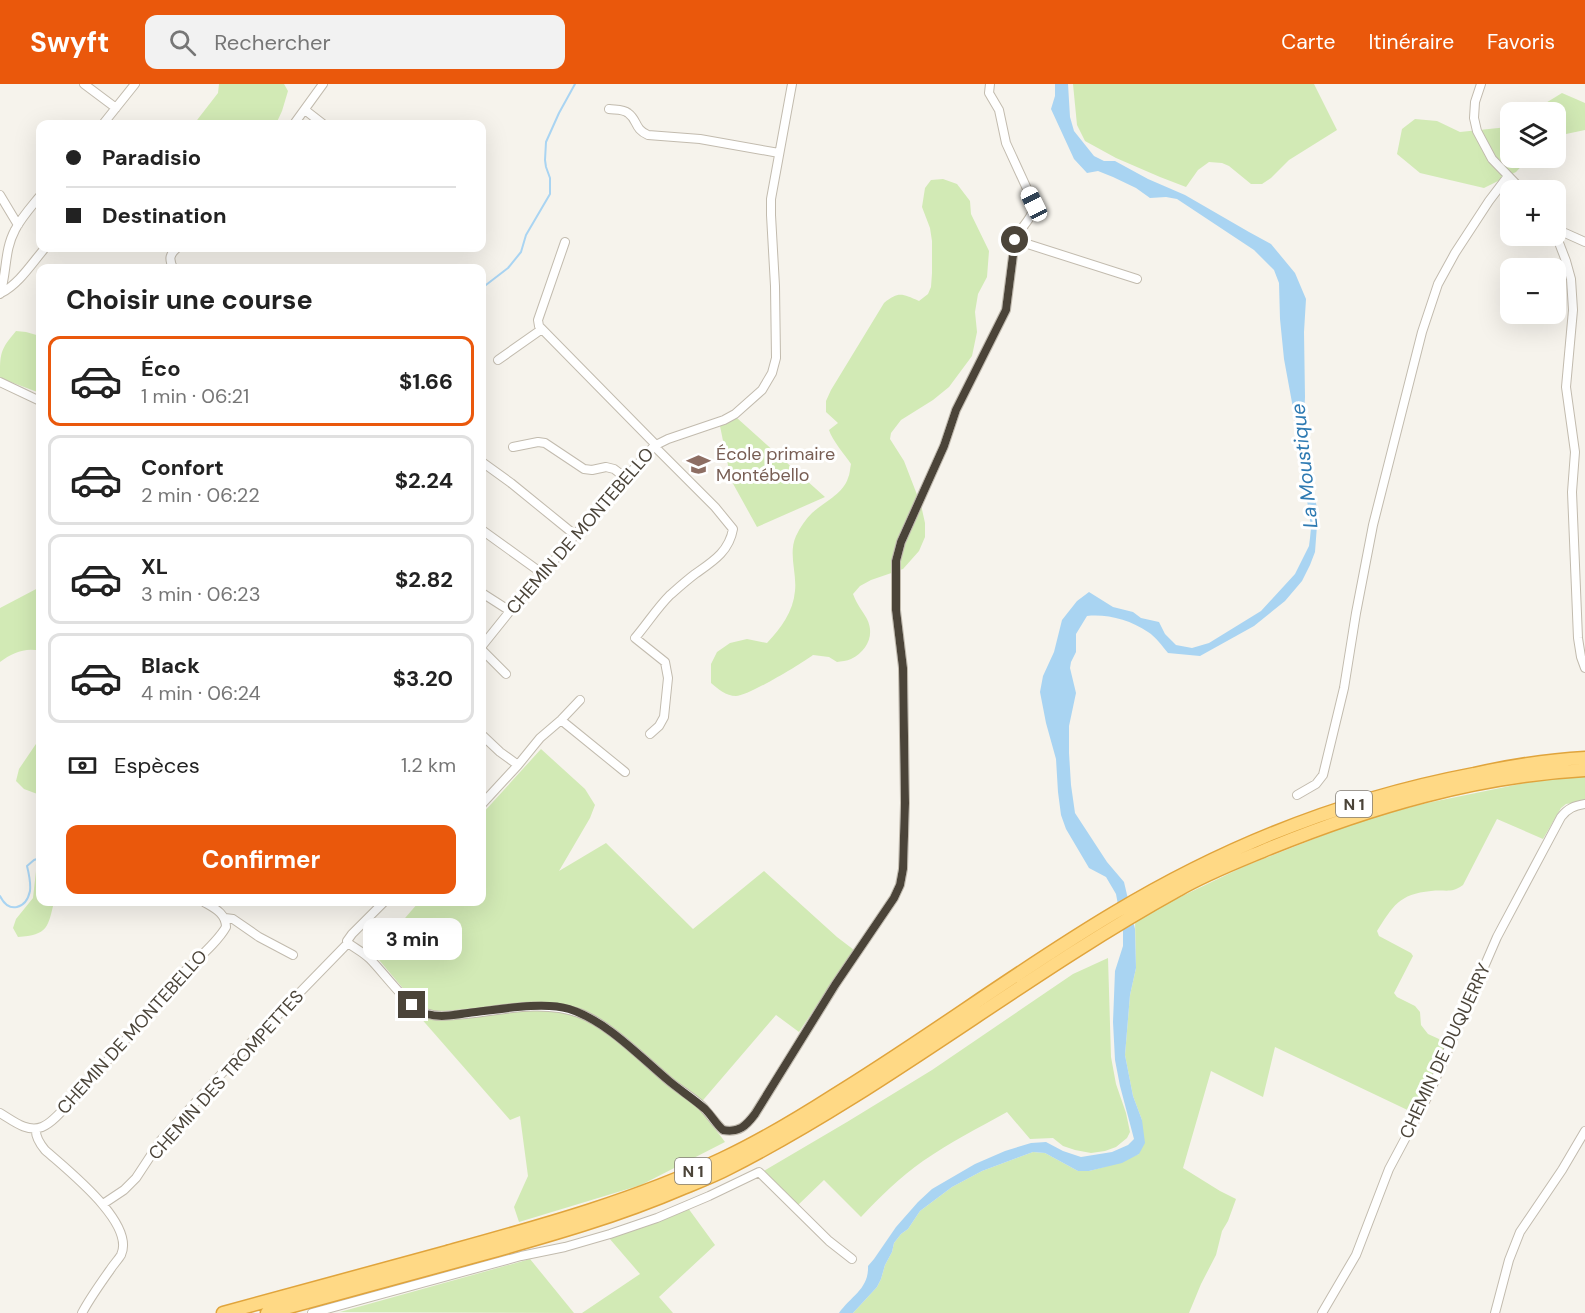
<!DOCTYPE html>
<html lang="fr">
<meta charset="utf-8">
<style>
:root{--surface:#fff;--page:#f2f2f2;--text:#222;--muted:#767676;--line:#e0e0e0;--accent:#ea580c}
body{margin:0;font-family:"DM Sans",sans-serif;background:var(--page);color:var(--text);height:100vh;display:flex;flex-direction:column;font-size:22px;white-space:nowrap}
*{box-sizing:border-box;margin:0}
p{font-size:20px;color:var(--muted)}
.icon{flex:none;width:33px;height:33px;fill:none;stroke:currentColor;stroke-width:2;stroke-linecap:round;stroke-linejoin:round}
.map{position:relative;flex:1;overflow:hidden}
.side{position:absolute;left:36px;top:180px;width:450px;height:642px;display:flex;flex-direction:column;background:var(--surface);border-radius:12px;box-shadow:0 6px 24px #0002}
.side>*{flex:none}
.top-card{position:absolute;left:36px;top:36px;width:450px;height:132px;border-radius:12px;box-shadow:0 6px 24px #0002;display:grid;align-content:center;height:132px;padding:0 30px;background:var(--surface)}
.fabs{position:absolute;left:1500px;top:18px;display:grid;gap:12px}
.fabs a{display:grid;place-items:center;width:66px;height:66px;border-radius:12px;background:var(--surface);box-shadow:0 6px 24px #0002;font-size:30px}
.end{position:absolute;width:27px;height:27px;margin:-14px;border:8px solid #4b4439;background:#fff;box-shadow:0 0 0 3px #fff}
.from{border-radius:50%}
.bubble{position:absolute;height:42px;border-radius:12px;background:var(--surface);box-shadow:0 6px 24px #0002;font-size:20px;font-weight:700;line-height:42px;text-align:center}
.car{position:absolute;width:18px;height:36px;margin:-18px -9px;border-radius:8px;box-shadow:0 0 4px 2px #0007;background:linear-gradient(#fff 24%,#345 0 40%,#fff 0 76%,#345 0 86%,#fff 0)}
.top-card b{display:flex;align-items:center;gap:21px;height:57px;font-size:22px}
.top-card b+b{border-top:2px solid var(--line)}
.top-card i{width:15px;height:15px;background:var(--text)}
ul{padding:0;list-style:none}
li{display:flex;align-items:center;gap:18px;height:90px;margin:0 12px 9px;padding:0 18px;border:3px solid var(--line);border-radius:12px}
li div{flex:1}
li b{display:block;font-size:22px}
li em{font-style:normal;font-weight:700}
li.current{border-color:var(--accent)}
li>.icon{width:54px;height:54px;stroke-width:1.5}
h2{padding:0 30px;font-size:27px;line-height:72px}
.pay{display:flex;align-items:center;gap:15px;height:66px;padding:0 30px;font-size:22px}
.pay p{margin-inline-start:auto}
.cta{display:flex;gap:12px;margin-top:auto;padding:12px 30px}
.cta a{flex:1;height:69px;border-radius:12px;background:var(--accent);color:#fff;font-size:24px;font-weight:700;line-height:69px;text-align:center}
header{display:flex;align-items:center;gap:36px;box-sizing:border-box;height:84px;padding:0 30px;background:var(--accent);color:#fff}
header strong{font-size:28px}
nav{display:flex;gap:33px;margin-inline-start:auto;font-size:21px}
.search{width:420px;height:54px;background:var(--page);display:flex;align-items:center;gap:15px;box-sizing:border-box;padding:0 21px;border-radius:12px;color:var(--muted);font-size:22px}
.map>svg:first-child{display:block}
</style>
<header>
<strong>Swyft</strong>
<div class="search"><svg class="icon" aria-label="search" viewBox="0 0 24 24"><circle cx="10" cy="10" r="6"/><path d="M15 15l6 6"/></svg>Rechercher</div>
<nav><a>Carte</a><a>Itinéraire</a><a>Favoris</a></nav>
</header>
<div class="map">
<svg width="1585" height="1229" viewBox="0 0 1585 1229">
<rect width="100%" height="100%" fill="#f6f3ec"/>
<path fill="#d2eab5" d="M219,0h65l4,7 -6,20 -6,13h-82l24,-31z
M1073,0h241l23,46 -48,30 -18,18 -9,6h-11l-22,-18 -7,-3 -13,-1 -11,8 -12,17 -26,-10 -44,-19 -31,-17 -8,-16z
M1562,9l23,10v27l-19,4 -10,4v-26h-25z
M1415,35l22,2 23,11 48,-5 2,-1v32h19l-13,14 -32,16 -64,-15 -23,-19 5,-25z
M943,95l14,5 13,17 1,13 18,37 -2,26 -9,17 -3,18 2,20 -5,24 -23,31 -16,13 -32,20 -10,13 -1,6 14,22 17,44 4,18v14l-6,14 -16,18 -32,11 -11,6 -7,8c4,11 9,16 14,25 8,16 0,32 -16,40 -4,2 -10,2 -14,3l-8,-5 -16,-2c-12,9 -65,41 -77,41 -10,0 -18,-7 -25,-13v-19l6,-12 13,-9 17,-4 20,4c14,-15 26,-31 28,-52 2,-19 -7,-37 1,-55 4,-9 10,-17 16,-23 12,-11 31,-19 36,-35 2,-4 2,-10 3,-14 -6,-9 -19,-24 -22,-34l9,-7 -12,-11v-11l5,-11 53,-87c15,-12 18,-9 35,-2l9,-7 3,-7 1,-14v-32l-2,-13 -8,-21 3,-19 6,-8z
M16,247l10,1 14,4v57l-40,-15c0,-25 0,-28 16,-47z
M737,334l88,79 -68,30 -26,-47 -11,-54z
M40,503v64c-14,-4 -28,2 -40,11v-54z
M40,654v57l-16,-6 -8,-8 3,-12z
M541,665l44,40 10,16 -5,13 -31,53 47,-28 87,86 71,-58 73,66 17,13 -55,82 -23,-17 -78,91 27,36 -84,43 -122,37 -5,-15 14,-31 -8,-60 -10,4 -91,-104 20,4 77,-8 2,-8 -84,8 -17,-7 -43,-51 44,-51 -1,-1h65v-88z
M1585,692v25l-19,3 -5,4 -18,31 -46,-20 -34,66c-13,9 -17,4 -32,6 -32,3 -38,15 -54,40l2,5 32,17 2,3 -19,37 3,4 18,9 5,6 1,13 7,9 11,5 9,11 -30,65 -143,-68 -12,50 -52,-26 -28,97 37,23 16,8 -8,22 -6,10 -6,24 -15,29 -12,29h-336l24,-26 4,-8 4,-14 7,-13 2,-9 7,-9 7,-5 12,-18 32,-24 30,-16 51,-19 12,1 33,18h11l15,-4 35,-13 3,-34 -9,-24 -8,-41 5,-60 6,-27 -1,-48 41,-21 69,-33 89,-35 46,-16 47,-12 122,-25z
M40,784v34h14c-6,25 -6,33 -36,35l-5,-9 3,-9 17,-21 3,-27z
M1108,874l3,99 5,27 10,29 4,19 -3,6 -11,9 -11,4 -14,2 -16,-3 -12,-4 -10,-8 -23,1 -23,-27c-29,16 -58,31 -84,49 -23,16 -43,36 -62,56l-37,-37 -27,26 -35,-34 85,-50 85,-52 141,-96z
M688,1124l27,37 -56,52 14,16h-91l58,-39 -31,-36z
M530,1175l44,54 -234,-1z"/>
<path fill="#a9d4f2" d="M1055,0h13l2,33 4,14 20,25 10,5h11l33,18 37,16 64,37 22,12 24,29 11,26 -2,33 1,65 -2,48 15,67 -3,40 -5,13 -8,16 -17,20 -31,25 -54,30 -32,-3c-6,-7 -12,-16 -20,-21 -18,-12 -40,-18 -61,-16l-11,18v18l-5,10 -1,6 6,25 -7,33v27l2,32 4,28 32,49 17,20 11,47 1,39 -6,27 -5,60 8,41 9,24 3,23 -6,11 -17,9 -33,8h-11l-33,-18 -12,-1 -51,19 -30,16 -32,24 -12,18 -7,5 -7,9 -2,9 -7,13 -4,14 -4,8 -24,26h-14c12,-17 30,-24 29,-47l6,-7 22,-32 22,-25 14,-13 43,-25 30,-13 26,-8 15,-1 17,9 18,6 31,-5 16,-7 6,-6 -14,-53 -5,-26 -2,-38 2,-51 8,-25v-14l-7,-38 -10,-17 -17,-9 -23,-39 -5,-14 -3,-23 -2,-33 -10,-36 -6,-31 3,-16 11,-24 8,-32 15,-19 12,-9 24,15 20,5 8,6 18,4 6,12 11,11 16,3 17,-5 52,-32 34,-37 14,-28 1,-8 1,-10 -3,-22 -10,-50 -5,-48 -9,-49 -4,-40 -1,-36 -5,-13 -20,-20 -77,-51 -11,-2 -16,1 -14,-10 -23,-11 -15,-6 -11,2 -13,-14 -23,-50 4,-13z"/>
<g fill="none" stroke-linecap="round" stroke-linejoin="round">
<path stroke="#a9d4f2" stroke-width="2" d="M482,204l26,-20 13,-16 5,-17 24,-41v-16l-4,-11 -1,-7 1,-18 13,-29 16,-29
M0,812c9,18 26,13 30,-5 1,-9 -1,-17 -3,-25l7,-6 6,-2"/>
<defs>
<path id="minor" d="M84,0l32,24
M1481,0l-6,18 -1,16 3,13 15,28 30,31
M609,25c6,1 14,0 19,4 10,7 6,16 20,22l52,4 79,14
M305,26l18,14
M103,40l32,-40
M294,40l29,-40
M0,111l18,30
M1556,149h9l20,9
M1556,151l10,26 5,18 2,31 -7,77 9,65 -3,40 6,146 3,19 4,11
M1015,156l122,39
M565,158l-27,78 1,6 117,119
M173,184c-4,-9 -4,-13 4,-20
M1,209c18,-9 31,-30 44,-45
M0,210c7,-20 4,-44 15,-64 6,-12 16,-23 25,-34
M498,276l44,-31
M0,298l40,19
M513,363l25,-5 7,1 39,26 8,1 14,-3 8,2 12,9
M482,378l29,21 64,52
M482,446l61,44
M482,509l28,18
M482,562l28,-35 33,-37 32,-39 79,-89 14,-7 56,-19 11,-6 27,-24 10,-17 4,-15 -1,-72 -4,-71v-16l21,-115
M482,566l24,24
M561,636l64,52
M650,650l9,-8 5,-9 4,-39 -3,-16 -30,-24c12,-14 22,-30 35,-43 8,-7 17,-15 25,-21 17,-12 34,-22 38,-45l-18,-22 -61,-61
M482,651l18,17 18,13
M1297,711l19,-11 7,-9 21,-87 12,-75 17,-88 49,-193 16,-48 17,-31 34,-52 19,-25
M482,720l36,-39 22,-27 21,-18 19,-20
M225,834l8,1 26,18 34,18
M348,859c8,6 15,9 22,16 14,14 38,48 55,54 13,5 27,2 41,1 36,-4 77,-14 113,-1 30,11 65,47 90,68 11,9 23,16 33,25 8,8 13,17 21,24 16,3 23,-4 32,-16l80,-129 59,-87 6,-13 3,-16 2,-66 -2,-135 -7,-58v-49l5,-19 43,-96 12,-36 50,-100 9,-70c5,-13 19,-22 19,-36l-28,-61 -7,-33 -10,-17 1,-9
M0,1029c12,7 27,20 42,14 13,-5 27,-25 37,-35 36,-38 69,-79 103,-118 14,-14 35,-31 44,-47 0,-14 -12,-19 -22,-25
M36,1045c-1,8 4,15 9,21 21,19 91,73 76,105 -3,5 -8,10 -11,15 -10,14 -20,28 -28,43
M103,1120l21,-14 12,-12 25,-38 75,-82 112,-115 -1,-2 5,-7 32,-32
M312,1229l209,-57 44,-9 45,-13 47,-16 52,-22 50,-24 70,69 23,18
M1322,1229l34,-58 33,-86 40,-75 68,-157 64,-120c7,-9 13,-11 24,-13
M1495,1229l14,-53 11,-28 42,-62 23,-39"/>
<path id="trunk" d="M223,1229c75,-20 149,-41 224,-61 94,-26 186,-51 275,-93 38,-18 75,-40 111,-63 95,-58 185,-126 281,-183 111,-67 233,-115 360,-139 36,-8 74,-14 111,-16
M267,1229c72,-20 144,-39 216,-59 68,-19 135,-38 200,-66 15,-6 31,-12 46,-20 157,-80 295,-193 449,-278 29,-17 61,-29 92,-42 101,-41 206,-72 315,-78"/>
</defs>
<use href="#minor" stroke="#c2bbae" stroke-width="10"/>
<use href="#trunk" stroke="#e0a43c" stroke-width="15"/>
<use href="#minor" stroke="#fff" stroke-width="8"/>
<use href="#trunk" stroke="#ffd985" stroke-width="12"/>
</g>
<g fill="none" stroke-linecap="round" stroke-linejoin="round">
<path stroke="#4b4439" stroke-width="8" d="M412,921c4,4 9,7 15,9 13,4 28,1 41,-1 29,-3 74,-12 101,-4 38,12 70,47 100,72 12,10 25,18 36,28 7,7 11,15 18,21 16,3 23,-4 32,-16l80,-129 59,-87 6,-13 3,-16 2,-66 -2,-135 -7,-58v-49l5,-19 43,-96 12,-36 50,-100 9,-70"/>
</g>
<defs>
<symbol id="school-bare" viewBox="-9 -9 18 18"><path d="M0-5L7-2L0 1L-7-2ZM-4 1L0 2.5L4 1V4Q0 6-4 4Z" fill="#8d6e63" stroke="#fff" stroke-width="2.5" paint-order="stroke"/></symbol>
</defs>
<g fill-rule="evenodd">
<use href="#school-bare" x="682" y="364" width="33" height="33"/>
</g>
<g text-anchor="middle" dominant-baseline="central" stroke-width="6" stroke-linejoin="round" paint-order="stroke">
<g fill="#fff" stroke="#817c74" stroke-width="1.5">
<rect x="1336" y="707" width="36" height="26" rx="4.5"/>
<rect x="675" y="1074" width="36" height="26" rx="4.5"/>
</g>
<g font-size="16" font-weight="bold" fill="#4b4439">
<text x="1354" y="720">N 1</text>
<text x="693" y="1087">N 1</text>
</g>
<g font-size="18" fill="#785e54" stroke="#fff" text-anchor="start">
<text x="716" y="370">École primaire<tspan x="716" dy="21">Montébello</tspan></text>
</g>
<g font-size="18" fill="#4b4439" stroke="#fff">
<text transform="translate(580 447) rotate(-49)">CHEMIN DE MONTEBELLO</text>
<text transform="translate(132 948) rotate(-48)">CHEMIN DE MONTEBELLO</text>
<text transform="translate(1445 967) rotate(-65)">CHEMIN DE DUQUERRY</text>
<text transform="translate(226 991) rotate(-48)">CHEMIN DES TROMPETTES</text>
</g>
<g font-size="20" font-style="italic" fill="#2e7ab2" stroke="#fff">
<text transform="translate(1304 382) rotate(-96)">La Moustique</text>
</g>
</g>
</svg>
<div class="fabs">
<a><svg class="icon" aria-label="layers" viewBox="0 0 24 24"><path d="M12 4l9 5-9 5-9-5zM3 14l9 5 9-5"/></svg></a>
<a>+</a>
<a>−</a>
</div>
<i class="end from" style="left:1015px;top:156px"></i>
<i class="end" style="left:412px;top:921px"></i>
<div class="bubble" style="left:363px;top:834px;width:99px">3 min</div>
<i class="car" style="left:1034px;top:120px;rotate:334deg"></i>
<div class="top-card">
<b><i class="from"></i>Paradisio</b>
<b><i></i>Destination</b>
</div>
<section class="side">
<h2>Choisir une course</h2>
<ul>
<li class="current"><svg class="icon" aria-label="car" viewBox="0 0 24 24"><path d="M5 17H2v-5l4-1 3-4h7l3 4 3 1v5h-3M9 17h6M6 11h13"/><circle cx="7" cy="17" r="2"/><circle cx="17" cy="17" r="2"/></svg><div><b>Éco</b><p>1 min · 06:21</p></div><em>$1.66</em></li>
<li><svg class="icon" aria-label="car" viewBox="0 0 24 24"><path d="M5 17H2v-5l4-1 3-4h7l3 4 3 1v5h-3M9 17h6M6 11h13"/><circle cx="7" cy="17" r="2"/><circle cx="17" cy="17" r="2"/></svg><div><b>Confort</b><p>2 min · 06:22</p></div><em>$2.24</em></li>
<li><svg class="icon" aria-label="car" viewBox="0 0 24 24"><path d="M5 17H2v-5l4-1 3-4h7l3 4 3 1v5h-3M9 17h6M6 11h13"/><circle cx="7" cy="17" r="2"/><circle cx="17" cy="17" r="2"/></svg><div><b>XL</b><p>3 min · 06:23</p></div><em>$2.82</em></li>
<li><svg class="icon" aria-label="car" viewBox="0 0 24 24"><path d="M5 17H2v-5l4-1 3-4h7l3 4 3 1v5h-3M9 17h6M6 11h13"/><circle cx="7" cy="17" r="2"/><circle cx="17" cy="17" r="2"/></svg><div><b>Black</b><p>4 min · 06:24</p></div><em>$3.20</em></li>
</ul>
<div class="pay"><svg class="icon" aria-label="cash" viewBox="0 0 24 24"><path d="M3 7h18v10H3z"/><circle cx="12" cy="12" r="2"/></svg>Espèces<p>1.2 km</p></div>
<div class="cta"><a>Confirmer</a></div>
</section>
</div>
